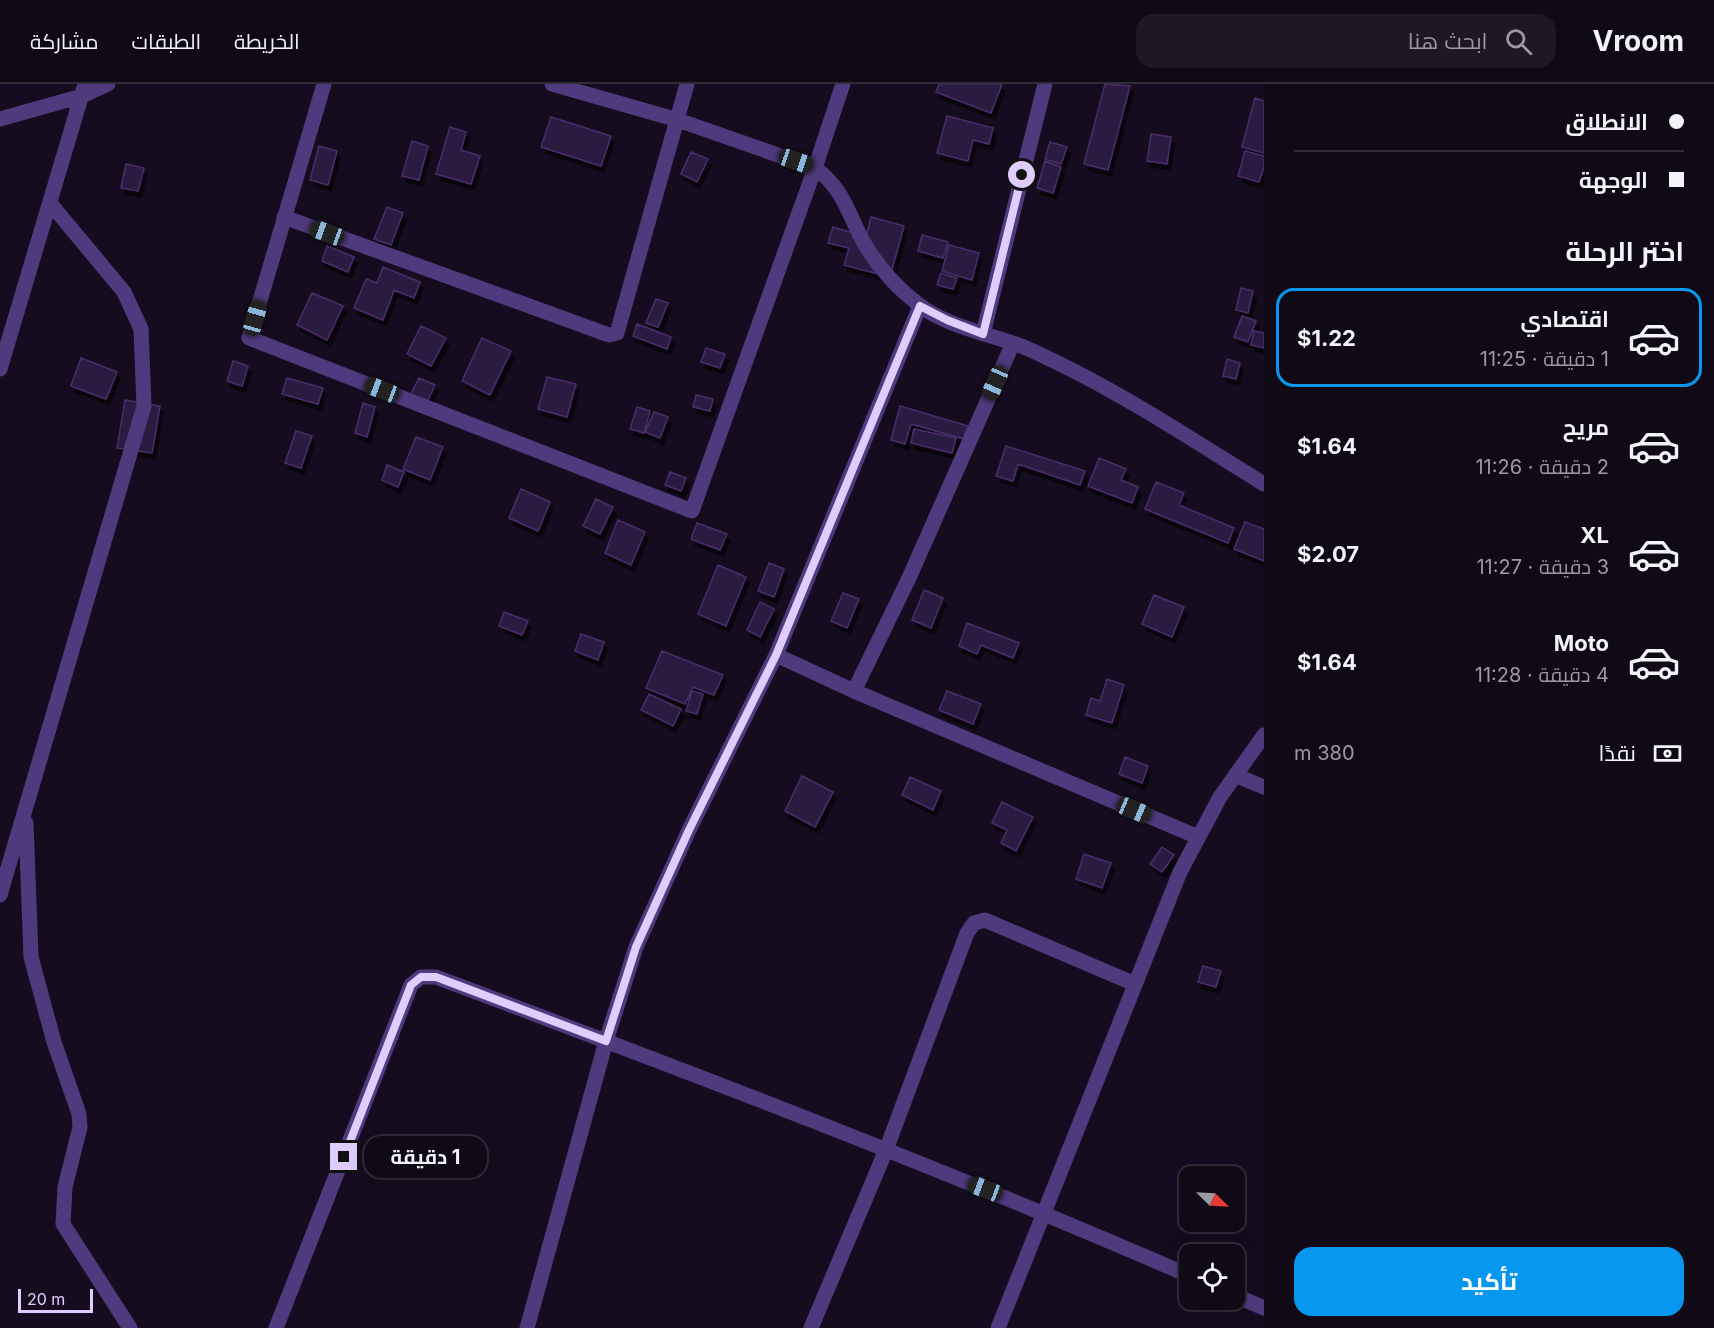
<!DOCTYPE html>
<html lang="ar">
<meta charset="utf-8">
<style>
:root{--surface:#100a17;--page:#1e1824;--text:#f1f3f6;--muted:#9c9aa1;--line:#302b36;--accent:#0897ef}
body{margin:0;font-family:Inter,Cairo,sans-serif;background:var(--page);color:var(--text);direction:rtl;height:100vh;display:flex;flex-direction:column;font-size:22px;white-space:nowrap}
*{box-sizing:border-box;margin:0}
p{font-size:20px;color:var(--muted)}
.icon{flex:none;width:33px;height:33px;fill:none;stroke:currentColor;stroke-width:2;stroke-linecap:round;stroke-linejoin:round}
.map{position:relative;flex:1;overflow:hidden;direction:ltr}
.panel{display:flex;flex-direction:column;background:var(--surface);width:450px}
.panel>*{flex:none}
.guide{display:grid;align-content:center;height:132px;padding:0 30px;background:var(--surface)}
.needle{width:39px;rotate:114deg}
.fabs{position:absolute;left:1179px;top:1082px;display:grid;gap:12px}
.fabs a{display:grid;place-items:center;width:66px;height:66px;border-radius:12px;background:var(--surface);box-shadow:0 6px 24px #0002,0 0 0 2px var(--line);font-size:30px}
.scale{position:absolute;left:18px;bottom:15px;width:75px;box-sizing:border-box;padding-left:6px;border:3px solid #e0cdfd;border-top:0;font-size:16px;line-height:21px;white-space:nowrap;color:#e0cdfd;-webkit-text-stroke:4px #150d1f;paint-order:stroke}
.end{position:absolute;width:27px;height:27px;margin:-14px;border:8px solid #e0cdfd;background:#111;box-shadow:0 0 0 3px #111}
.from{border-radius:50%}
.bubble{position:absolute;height:42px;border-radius:18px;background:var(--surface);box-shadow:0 6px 24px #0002,0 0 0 2px var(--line);font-size:20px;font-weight:700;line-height:42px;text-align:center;direction:rtl}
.car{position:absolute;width:18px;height:36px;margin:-18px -9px;border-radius:8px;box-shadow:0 0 4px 2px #0007;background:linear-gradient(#222 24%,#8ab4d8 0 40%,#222 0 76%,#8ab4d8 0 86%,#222 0)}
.guide b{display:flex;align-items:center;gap:21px;height:57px;font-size:22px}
.guide b+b{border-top:2px solid var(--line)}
.guide i{width:15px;height:15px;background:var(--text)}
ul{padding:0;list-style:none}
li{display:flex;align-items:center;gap:18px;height:99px;margin:0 12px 9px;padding:0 18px;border:3px solid transparent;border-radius:18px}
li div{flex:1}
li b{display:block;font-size:22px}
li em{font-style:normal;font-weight:700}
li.on{border-color:var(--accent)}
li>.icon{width:54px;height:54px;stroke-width:1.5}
h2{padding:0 30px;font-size:27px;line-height:72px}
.pay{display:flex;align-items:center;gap:15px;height:66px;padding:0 30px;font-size:22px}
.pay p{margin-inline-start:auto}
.action{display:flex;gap:12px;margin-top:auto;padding:12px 30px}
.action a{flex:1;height:69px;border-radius:18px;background:var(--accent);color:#fff;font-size:24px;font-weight:700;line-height:69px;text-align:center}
header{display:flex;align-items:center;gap:36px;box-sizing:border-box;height:84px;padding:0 30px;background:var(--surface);border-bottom:2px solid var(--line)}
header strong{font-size:28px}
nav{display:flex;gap:33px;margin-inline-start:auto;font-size:21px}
.search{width:420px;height:54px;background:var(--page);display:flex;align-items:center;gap:15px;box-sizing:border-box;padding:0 21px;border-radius:18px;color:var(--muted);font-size:22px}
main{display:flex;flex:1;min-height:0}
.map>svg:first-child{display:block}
</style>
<header>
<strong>Vroom</strong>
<div class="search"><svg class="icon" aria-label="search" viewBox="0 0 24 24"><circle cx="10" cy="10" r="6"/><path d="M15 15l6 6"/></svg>ابحث هنا</div>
<nav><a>الخريطة</a><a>الطبقات</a><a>مشاركة</a></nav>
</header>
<main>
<section class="panel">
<div class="guide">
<b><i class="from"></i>الانطلاق</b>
<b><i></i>الوجهة</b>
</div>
<h2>اختر الرحلة</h2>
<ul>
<li class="on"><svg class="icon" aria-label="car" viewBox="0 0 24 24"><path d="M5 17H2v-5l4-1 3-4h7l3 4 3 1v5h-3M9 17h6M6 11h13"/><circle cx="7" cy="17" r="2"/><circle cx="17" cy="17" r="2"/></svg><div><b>اقتصادي</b><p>1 دقيقة · 11:25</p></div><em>$1.22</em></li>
<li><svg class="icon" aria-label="car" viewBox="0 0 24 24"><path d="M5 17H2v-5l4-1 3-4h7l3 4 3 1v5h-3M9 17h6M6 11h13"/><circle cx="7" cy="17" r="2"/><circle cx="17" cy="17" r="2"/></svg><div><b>مريح</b><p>2 دقيقة · 11:26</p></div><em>$1.64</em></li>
<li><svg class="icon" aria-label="car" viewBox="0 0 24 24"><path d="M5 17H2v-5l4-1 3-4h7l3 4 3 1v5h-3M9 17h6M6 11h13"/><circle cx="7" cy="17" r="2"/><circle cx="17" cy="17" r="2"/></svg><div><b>XL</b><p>3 دقيقة · 11:27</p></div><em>$2.07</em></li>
<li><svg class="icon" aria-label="car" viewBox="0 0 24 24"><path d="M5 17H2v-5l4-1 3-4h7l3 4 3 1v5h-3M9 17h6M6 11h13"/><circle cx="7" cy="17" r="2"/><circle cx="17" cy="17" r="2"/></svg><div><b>Moto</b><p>4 دقيقة · 11:28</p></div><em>$1.64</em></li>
</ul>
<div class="pay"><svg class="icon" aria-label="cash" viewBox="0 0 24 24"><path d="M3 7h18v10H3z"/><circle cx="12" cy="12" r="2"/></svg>نقدًا<p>380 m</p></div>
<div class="action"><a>تأكيد</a></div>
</section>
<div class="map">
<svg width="1264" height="1244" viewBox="0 0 1264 1244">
<defs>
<filter id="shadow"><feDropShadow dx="3.5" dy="6" stdDeviation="0" flood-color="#0009"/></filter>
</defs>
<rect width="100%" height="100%" fill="#150d1f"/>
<path fill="#2c1a3f" stroke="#4a2d6b" stroke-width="1.5" filter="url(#shadow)" d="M939,0h63l-11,29 -55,-21z
M1105,0l25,2 -22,84 -24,-6z
M1255,14l9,3v52l-22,-6z
M947,32l46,12 -4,16 -16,-4 -5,21 -31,-8z
M551,33l60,19 -10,30 -60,-19z
M450,43l16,5 -5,18 19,6 -9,28 -35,-10z
M1151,50l20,3 -4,27 -20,-3z
M412,57l16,5 -9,34 -17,-4z
M1050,58l17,5 -6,17 -16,-5z
M319,62l18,5 -9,34 -18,-5z
M1245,67l19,5v11l-5,15 -21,-6z
M691,68l17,7 -11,23 -16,-8z
M1045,77l16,6 -8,26 -16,-5z
M126,80l18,4 -6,23 -17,-3z
M387,123l16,6 -12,32 -17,-6z
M871,133l33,9 -14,51 -46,-12 5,-17 -21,-5 5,-16 33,10z
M922,151l26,7 -5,16 -25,-7z
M949,161l30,8 -7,27 -30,-9z
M327,162l27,11 -6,15 -26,-11z
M383,183l37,15 -6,16 -20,-8 -11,30 -29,-12 12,-29 11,4z
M941,189l16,5 -4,11 -16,-4z
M1241,204l12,3 -5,22 -12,-3z
M312,209l31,13 -16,34 -30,-15z
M656,215l12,4 -10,24 -12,-4z
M1242,232l14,5 -8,21 -14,-5z
M637,240l34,13 -4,12 -34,-13z
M421,242l25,12 -15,28 -24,-12z
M1254,247l10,2v15l-13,-3z
M482,254l29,13 -21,44 -28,-14z
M706,264l19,6 -5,14 -19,-6z
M81,274l36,14 -11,27 -35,-13z
M1227,275l13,4 -4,16 -13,-3z
M233,277l15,5 -6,20 -15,-5z
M547,293l29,7 -9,33 -29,-8z
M287,294l36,10 -5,16 -36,-10z
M419,294l16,7 -8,17 -16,-8z
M696,311l17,4 -3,12 -17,-4z
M125,316l35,6 -8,47 -35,-5z
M363,319l12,4 -8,30 -12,-4z
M900,322l68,20 -4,13 -53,-15 -6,20 -14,-4z
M637,323l13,4 -6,22 -14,-4z
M654,328l14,5 -8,21 -15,-6z
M914,345l42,9 -4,15 -41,-10z
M296,347l16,5 -11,32 -16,-5z
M416,353l27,10 -13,33 -27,-11z
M1006,362l79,25 -5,14 -62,-21 -5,17 -17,-5z
M1099,374l27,11 -5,11 17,7 -6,16 -44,-17z
M387,381l17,7 -6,15 -16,-7z
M670,388l16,6 -5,13 -16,-6z
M1156,398l28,11 -5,12 55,23 -6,15 -83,-34z
M521,405l29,13 -12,29 -29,-13z
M596,415l17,8 -13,27 -17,-8z
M618,436l27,12 -14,33 -26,-12z
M1245,438l19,7v32l-30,-12z
M697,439l30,11 -7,16 -29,-11z
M769,479l15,6 -10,28 -16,-6z
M718,481l28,12 -20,49 -28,-12z
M924,506l19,8 -12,30 -19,-8z
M843,509l16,6 -12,29 -16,-7z
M1154,511l30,12 -12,30 -30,-13z
M760,518l14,7 -14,28 -13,-7z
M504,528l24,9 -6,14 -23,-9z
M967,539l52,20 -6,15 -32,-13 -4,9 -18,-8z
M581,550l23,8 -6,18 -23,-9z
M662,567l61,24 -9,20 -21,-8 -8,17 -39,-16z
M1107,595l17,6 -12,38 -26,-8 5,-17 9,3z
M692,607l11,3 -6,20 -11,-3z
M947,607l34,13 -8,20 -34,-14z
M649,610l32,15 -8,17 -32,-16z
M1125,673l23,9 -6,17 -23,-9z
M802,692l31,16 -18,35 -30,-16z
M910,693l31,14 -8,19 -31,-15z
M1002,718l31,15 -17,34 -15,-8 6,-13 -15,-7z
M1162,763l12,8 -12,17 -12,-8z
M1084,770l27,9 -9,25 -26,-9z
M1203,882l18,5 -5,16 -18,-5z"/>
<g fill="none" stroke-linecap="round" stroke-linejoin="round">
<path stroke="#4f3a7d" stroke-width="15" d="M324,0l-75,254 443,173 123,-343 28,-84
M552,0l126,36 137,48c29,21 33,46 49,75 14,24 32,44 54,61 25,20 62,28 92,38 16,5 31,13 46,20 72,35 140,80 208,122
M0,35l82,-23 26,-12
M284,133l325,118 8,-2 70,-249
M983,250l62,-250
M0,285l85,-285
M776,571l78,36 344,146
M854,607l55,-113 104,-235
M1235,691l29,12
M26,739l5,134 23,85 25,72 1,13 -15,60 -2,37 67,104
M0,811l144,-489 -3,-77 -17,-37 -74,-89
M1234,1211l30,13
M276,1244l135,-343 10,-8h15c253,95 506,191 754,299
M527,1244l79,-287 30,-94 53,-117 87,-175 144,-349
M811,1244l75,-178 81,-217 7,-10 11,-3 150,64
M998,1244l182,-456 40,-75 44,-62"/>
</g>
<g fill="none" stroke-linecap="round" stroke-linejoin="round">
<path stroke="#e0cdfd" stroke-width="8" d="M344,1073l67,-172 10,-8h15l170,64 30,-94 53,-117 87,-175 144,-349 27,14 36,14 39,-159"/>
</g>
</svg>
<div class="fabs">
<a><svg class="needle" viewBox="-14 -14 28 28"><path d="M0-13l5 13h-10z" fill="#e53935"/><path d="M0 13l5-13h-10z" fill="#9c9aa1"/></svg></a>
<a><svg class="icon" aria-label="locate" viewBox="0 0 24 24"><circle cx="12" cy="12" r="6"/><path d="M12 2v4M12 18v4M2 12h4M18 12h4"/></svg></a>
</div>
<div class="scale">20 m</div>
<i class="end from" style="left:1022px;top:91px"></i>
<i class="end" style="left:344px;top:1073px"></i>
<div class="bubble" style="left:364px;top:1052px;width:123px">1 دقيقة</div>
<i class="car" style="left:796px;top:77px;rotate:109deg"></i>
<i class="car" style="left:327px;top:149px;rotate:290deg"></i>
<i class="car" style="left:255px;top:234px;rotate:16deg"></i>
<i class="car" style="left:995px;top:299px;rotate:204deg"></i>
<i class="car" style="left:382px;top:306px;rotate:291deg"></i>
<i class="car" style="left:1134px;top:726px;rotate:113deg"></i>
<i class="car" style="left:985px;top:1105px;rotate:291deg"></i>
</div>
</main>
